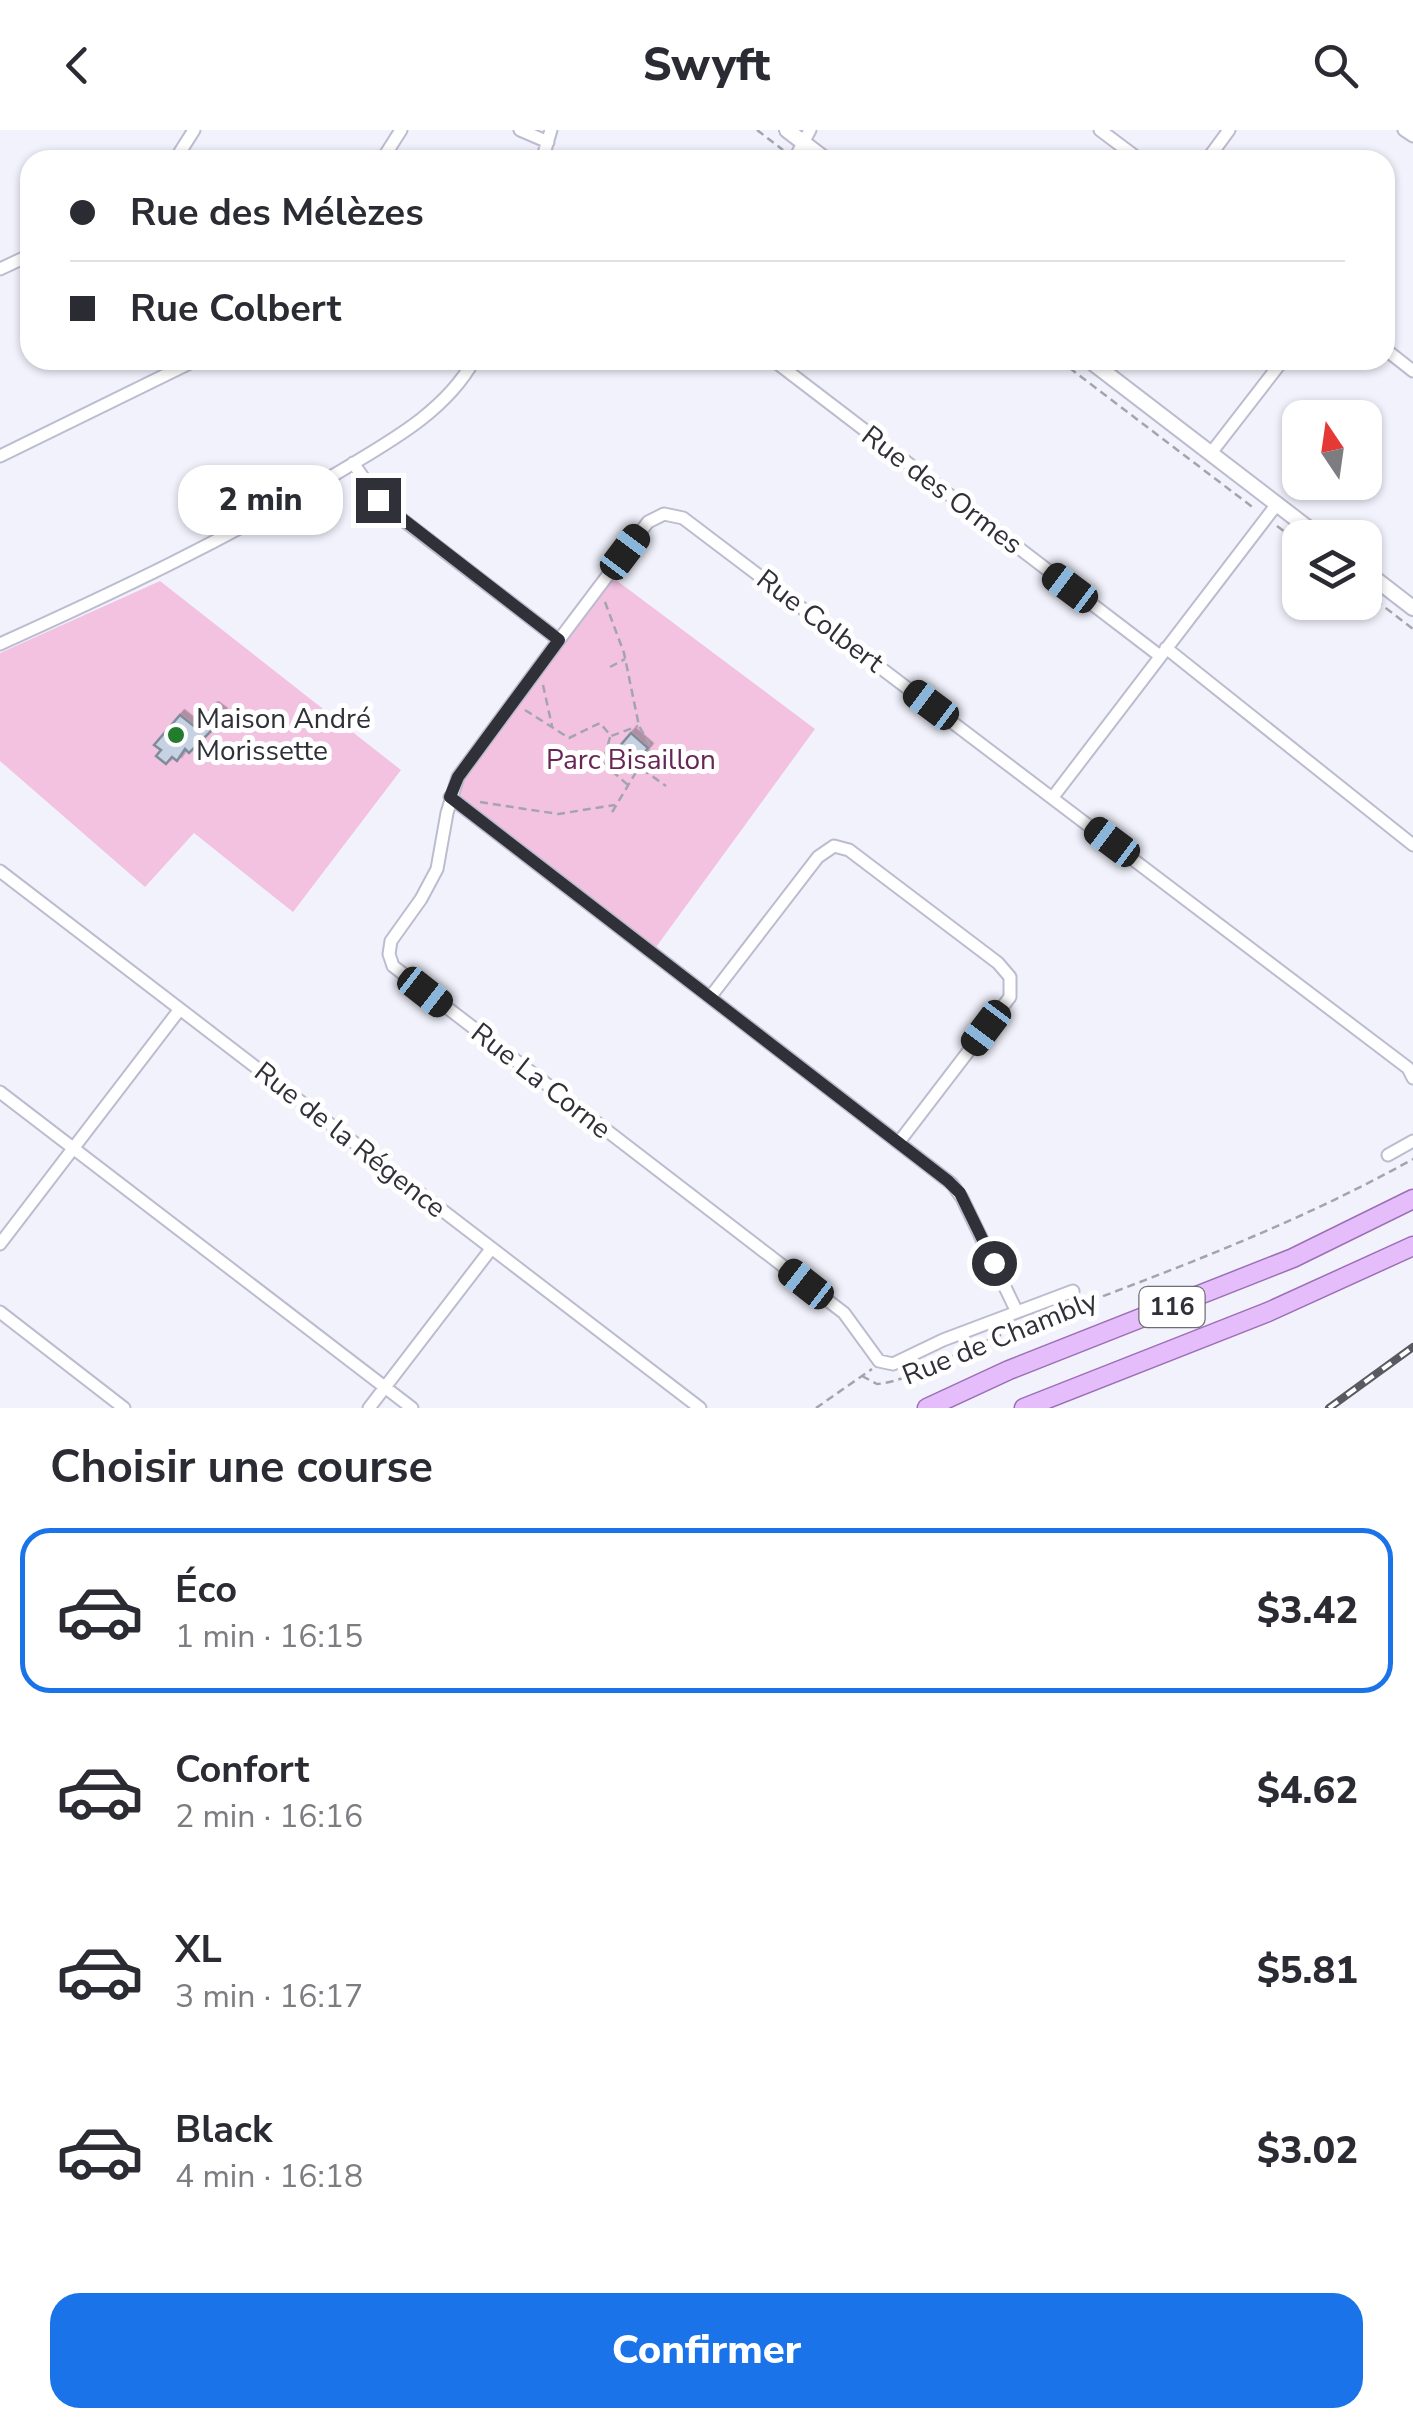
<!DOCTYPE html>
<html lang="fr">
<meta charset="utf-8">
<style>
:root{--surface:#fff;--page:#f7f7f7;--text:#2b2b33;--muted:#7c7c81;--line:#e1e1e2;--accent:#1a73e8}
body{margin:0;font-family:"Nunito Sans",sans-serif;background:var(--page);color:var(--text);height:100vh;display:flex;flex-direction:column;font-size:38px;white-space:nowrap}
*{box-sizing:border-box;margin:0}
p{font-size:32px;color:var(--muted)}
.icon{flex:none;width:55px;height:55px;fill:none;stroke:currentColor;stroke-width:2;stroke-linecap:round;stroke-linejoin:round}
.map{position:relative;height:1278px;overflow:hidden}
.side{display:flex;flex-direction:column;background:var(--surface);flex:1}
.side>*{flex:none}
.top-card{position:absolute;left:20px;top:20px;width:1375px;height:220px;border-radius:30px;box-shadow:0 2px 8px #0004;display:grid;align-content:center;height:220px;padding:0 50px;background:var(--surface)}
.needle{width:65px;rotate:347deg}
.controls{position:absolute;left:1282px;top:270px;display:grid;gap:20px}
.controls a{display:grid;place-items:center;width:100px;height:100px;border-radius:20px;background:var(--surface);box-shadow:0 2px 8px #0004;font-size:50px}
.end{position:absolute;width:45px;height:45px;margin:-22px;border:12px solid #303038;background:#fff;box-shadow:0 0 0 5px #fff}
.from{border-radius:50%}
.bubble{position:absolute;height:70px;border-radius:30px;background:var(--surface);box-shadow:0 2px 8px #0004;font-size:32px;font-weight:800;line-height:70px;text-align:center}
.car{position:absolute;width:30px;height:60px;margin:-30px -15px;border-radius:12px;box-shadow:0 0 8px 2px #0007;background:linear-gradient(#222 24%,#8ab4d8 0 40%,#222 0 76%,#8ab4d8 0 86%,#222 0)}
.top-card b{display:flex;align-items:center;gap:35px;height:95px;font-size:38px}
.top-card b+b{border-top:2px solid var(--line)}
.top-card i{width:25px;height:25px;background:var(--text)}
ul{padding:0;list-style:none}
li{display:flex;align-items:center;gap:30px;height:165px;margin:0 20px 15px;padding:0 30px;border:5px solid transparent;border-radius:30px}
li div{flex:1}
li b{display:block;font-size:38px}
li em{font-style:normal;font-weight:800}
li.active{border-color:var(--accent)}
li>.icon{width:90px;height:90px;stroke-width:1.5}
h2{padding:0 50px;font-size:45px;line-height:120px}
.cta{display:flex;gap:20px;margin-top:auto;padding:20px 50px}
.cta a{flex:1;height:115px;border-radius:30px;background:var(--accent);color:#fff;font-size:40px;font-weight:800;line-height:115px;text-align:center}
header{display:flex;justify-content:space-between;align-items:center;height:130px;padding:0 50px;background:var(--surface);font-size:45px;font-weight:800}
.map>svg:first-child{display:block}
</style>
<header><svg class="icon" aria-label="back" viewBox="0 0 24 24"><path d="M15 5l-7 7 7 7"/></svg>Swyft<svg class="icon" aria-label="search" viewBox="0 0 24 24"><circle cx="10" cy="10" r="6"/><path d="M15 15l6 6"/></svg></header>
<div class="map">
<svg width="1413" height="1278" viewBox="0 0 1413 1278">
<defs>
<filter id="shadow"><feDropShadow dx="4.5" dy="-4.5" stdDeviation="0" flood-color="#0004"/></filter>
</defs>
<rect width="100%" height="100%" fill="#f2f2fd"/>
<path fill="#f3c2e0" d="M608,444l207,155 -164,225 -201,-157z
M160,451l241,189 -108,142 -99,-79 -49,54 -145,-126v-108z"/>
<path fill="#c6d1e2" stroke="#818c9b" stroke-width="2.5" filter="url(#shadow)" d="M214,577l8,6 -4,4 4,3 -33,33 -4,-4 -8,12 -5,-4 -6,7 -10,-8 5,-6 -7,-5 26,-30 14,11z
M631,603l17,15 -12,15 -17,-16z"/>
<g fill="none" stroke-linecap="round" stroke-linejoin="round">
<defs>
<path id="minor" d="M520,0l28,12
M1100,0l40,30
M1404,0l9,6
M175,30l19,-30
M382,30l19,-30
M542,30l9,-30
M794,30l16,-30
M1207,30l22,-30
M0,139l30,-14
M1385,219l28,22
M773,230l387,296
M1211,323l72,-93
M0,326l196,-96
M353,333l29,41 177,136 89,-118 16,-8 19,4 725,550 5,10
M559,510l-101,137 -11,36 -10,56 -16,30 -30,42 -2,13 4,12 451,347 35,48 14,3 50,-24 130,-49
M0,514c115,-52 225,-104 334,-169 51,-31 110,-61 140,-115
M1166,518l247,197
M450,667l502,387 10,14 55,114
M1053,667l224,-293
M0,741l700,537
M711,866l107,-139 16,-11 15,4 149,113 12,14v20l-111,145
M0,962l412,316
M1388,1025l25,-14
M0,1114l180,-235
M0,1182l124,96
M369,1278l122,-159"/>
<path id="tertiary" d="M787,0l39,30
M1089,230l232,178
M1365,441l48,37"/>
<path id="primary" d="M927,1278l82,-38 284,-112 120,-59
M1024,1278l244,-96 145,-66"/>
</defs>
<use href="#minor" stroke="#bcbccf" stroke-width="15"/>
<use href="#tertiary" stroke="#bcbccf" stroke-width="18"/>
<use href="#primary" stroke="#9c6fb5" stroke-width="21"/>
<path stroke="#a4a4ae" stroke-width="2.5" stroke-dasharray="8 5" stroke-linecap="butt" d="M757,0l26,20
M1059,230l196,149
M1277,396l23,17
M1365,462l48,37
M605,472l19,51 15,73 12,21 -40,67
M610,537l15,-8
M543,555l9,41
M525,580l44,28 31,-15 11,13 27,-10
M610,607l-7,26 26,23
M642,639l24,17
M480,672l78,12 57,-9
M862,1246l15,8c31,-2 82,-33 113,-45 143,-55 289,-105 423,-180
M816,1278l56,-39"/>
<use href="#minor" stroke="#fff" stroke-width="11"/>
<use href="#tertiary" stroke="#fff" stroke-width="14"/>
<use href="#primary" stroke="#e6bdfb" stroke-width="18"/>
<defs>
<path id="rail" d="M1329,1278l84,-61"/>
</defs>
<use href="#rail" stroke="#595961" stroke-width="8"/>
<use href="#rail" stroke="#fff" stroke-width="4" stroke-dasharray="11" stroke-linecap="butt"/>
</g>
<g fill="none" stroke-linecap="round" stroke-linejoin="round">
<path stroke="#303038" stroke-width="12" d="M378,370l181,140 -101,137 -8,20 498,384 12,12 34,70"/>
</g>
<circle fill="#227c2c" stroke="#fff" stroke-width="4" cx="176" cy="605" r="10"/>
<g text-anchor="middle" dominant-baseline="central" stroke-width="10" stroke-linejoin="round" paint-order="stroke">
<rect fill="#fff" stroke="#6e6e74" stroke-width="2.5" x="1139.5" y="1157" width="65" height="40" rx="8"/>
<g font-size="25" font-weight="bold" fill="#303038">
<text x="1172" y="1177">116</text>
</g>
<g font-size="28" fill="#303038" stroke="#fff">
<text transform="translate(942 360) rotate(37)">Rue des Ormes</text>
<text transform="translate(820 491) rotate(37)">Rue Colbert</text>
<text transform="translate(541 951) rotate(38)">Rue La Corne</text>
<text transform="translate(350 1010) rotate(38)">Rue de la Régence</text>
<text transform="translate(1000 1208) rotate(-22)">Rue de Chambly</text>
</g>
<g font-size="28" fill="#303038" stroke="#fff" text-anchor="start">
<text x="196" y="589">Maison André<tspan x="196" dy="32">Morissette</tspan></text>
</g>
<g font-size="28" fill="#682653" stroke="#fff">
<text x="631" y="630">Parc Bisaillon</text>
</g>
</g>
</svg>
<div class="controls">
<a><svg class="needle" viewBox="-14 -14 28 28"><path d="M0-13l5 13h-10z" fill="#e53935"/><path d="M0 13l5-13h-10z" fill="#7c7c81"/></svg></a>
<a><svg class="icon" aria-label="layers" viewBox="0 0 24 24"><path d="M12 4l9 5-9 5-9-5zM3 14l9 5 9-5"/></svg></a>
</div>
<i class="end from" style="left:994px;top:1133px"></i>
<i class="end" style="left:378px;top:370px"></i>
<div class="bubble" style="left:178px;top:335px;width:165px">2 min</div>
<i class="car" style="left:625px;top:422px;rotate:37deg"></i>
<i class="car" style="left:1070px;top:458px;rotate:307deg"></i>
<i class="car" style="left:931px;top:575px;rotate:307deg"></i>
<i class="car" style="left:1112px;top:712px;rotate:307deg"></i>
<i class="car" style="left:425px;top:862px;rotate:128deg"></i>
<i class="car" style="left:986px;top:898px;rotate:217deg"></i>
<i class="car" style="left:806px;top:1154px;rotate:308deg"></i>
<div class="top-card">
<b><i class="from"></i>Rue des Mélèzes</b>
<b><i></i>Rue Colbert</b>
</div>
</div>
<section class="side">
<h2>Choisir une course</h2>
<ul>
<li class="active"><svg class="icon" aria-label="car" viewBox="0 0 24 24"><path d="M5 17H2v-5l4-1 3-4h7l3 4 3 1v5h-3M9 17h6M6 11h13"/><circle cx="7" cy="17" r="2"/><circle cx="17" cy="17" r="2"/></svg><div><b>Éco</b><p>1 min · 16:15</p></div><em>$3.42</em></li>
<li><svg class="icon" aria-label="car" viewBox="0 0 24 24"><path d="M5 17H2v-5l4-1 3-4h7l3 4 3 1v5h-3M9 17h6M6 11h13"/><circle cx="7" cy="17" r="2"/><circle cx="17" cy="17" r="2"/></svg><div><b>Confort</b><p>2 min · 16:16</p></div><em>$4.62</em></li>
<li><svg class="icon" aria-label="car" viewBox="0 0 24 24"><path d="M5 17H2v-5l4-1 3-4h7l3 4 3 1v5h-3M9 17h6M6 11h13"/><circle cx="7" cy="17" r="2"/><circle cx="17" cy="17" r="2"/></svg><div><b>XL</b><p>3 min · 16:17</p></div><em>$5.81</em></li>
<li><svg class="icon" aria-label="car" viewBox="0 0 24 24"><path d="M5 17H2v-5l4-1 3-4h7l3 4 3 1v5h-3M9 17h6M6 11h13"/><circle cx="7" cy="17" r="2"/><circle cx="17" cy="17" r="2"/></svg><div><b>Black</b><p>4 min · 16:18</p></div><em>$3.02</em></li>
</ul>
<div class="cta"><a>Confirmer</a></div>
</section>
